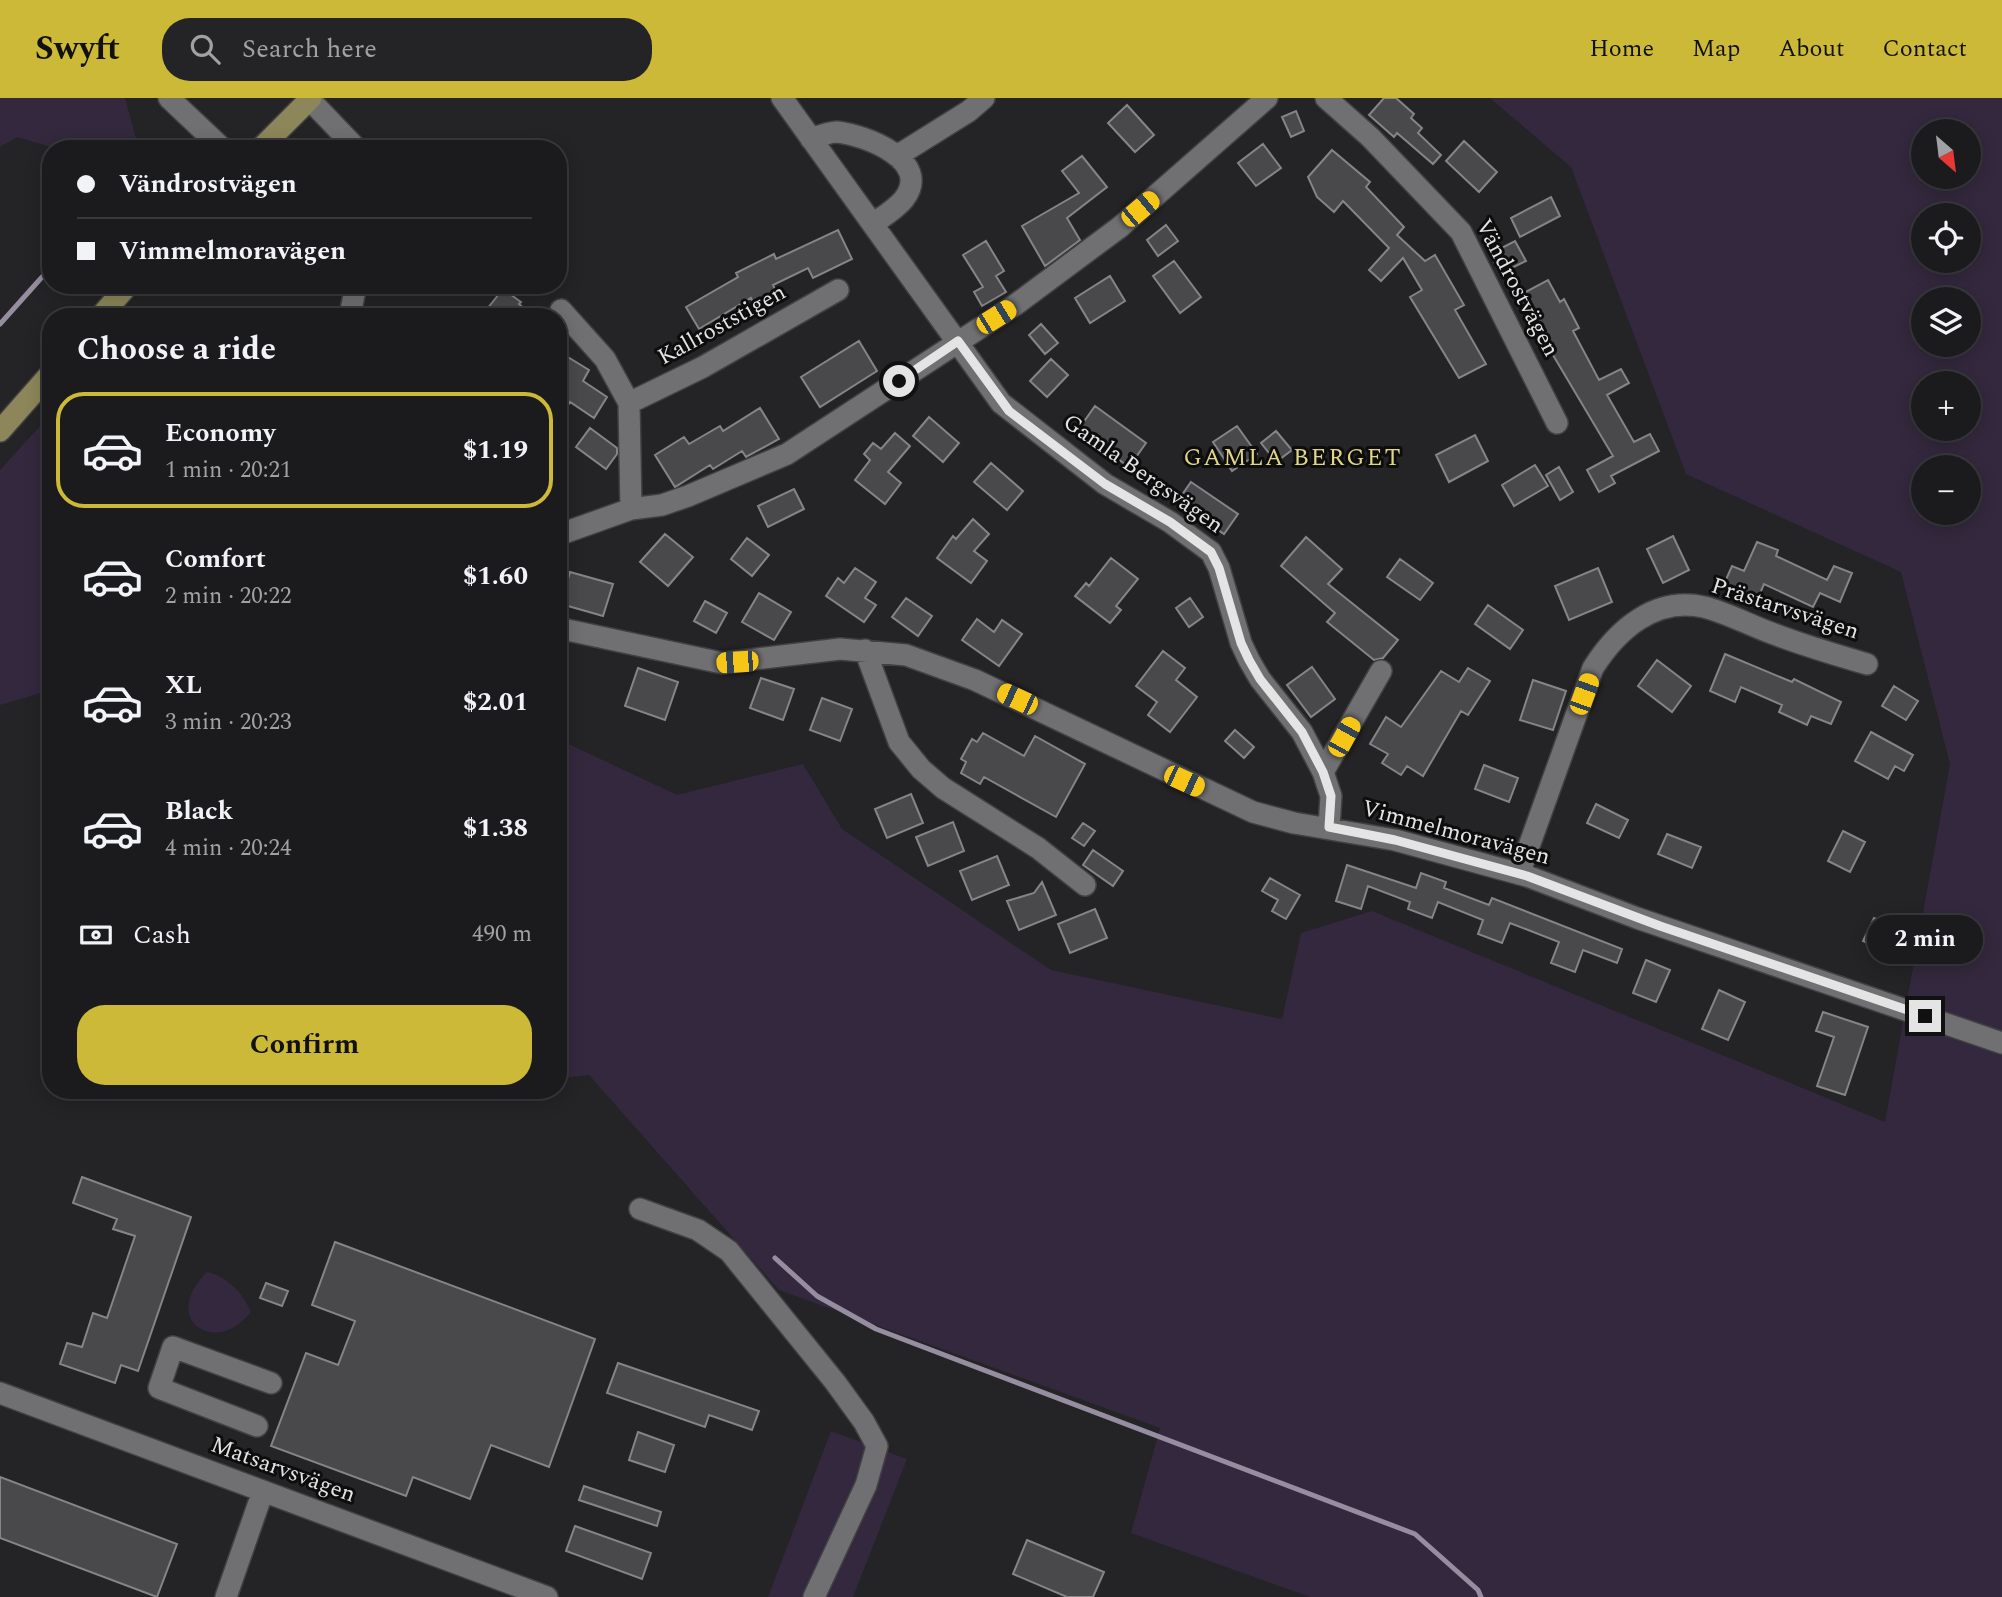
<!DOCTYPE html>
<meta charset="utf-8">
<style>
:root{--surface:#1b1a1c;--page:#242325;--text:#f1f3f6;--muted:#a0a1a3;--line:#39383b;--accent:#cdb938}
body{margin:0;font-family:Spectral,serif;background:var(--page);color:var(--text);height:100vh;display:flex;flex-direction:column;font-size:26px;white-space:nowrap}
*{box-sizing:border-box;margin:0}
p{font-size:23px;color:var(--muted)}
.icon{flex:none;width:38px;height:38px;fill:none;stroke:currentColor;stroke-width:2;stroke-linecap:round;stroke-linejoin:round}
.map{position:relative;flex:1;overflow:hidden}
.drawer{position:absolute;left:42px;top:210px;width:525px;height:791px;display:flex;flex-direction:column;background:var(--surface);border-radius:28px;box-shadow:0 4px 18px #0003,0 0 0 2px var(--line)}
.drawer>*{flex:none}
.guide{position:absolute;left:42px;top:42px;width:525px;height:154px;border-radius:28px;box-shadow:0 4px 18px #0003,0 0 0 2px var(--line);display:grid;align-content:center;height:154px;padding:0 35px;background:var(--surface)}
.needle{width:46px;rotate:152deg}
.fabs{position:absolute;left:1911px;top:21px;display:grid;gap:14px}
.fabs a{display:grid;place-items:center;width:70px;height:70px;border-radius:50%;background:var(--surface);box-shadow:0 4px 18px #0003,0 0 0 2px var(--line);font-size:35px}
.end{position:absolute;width:32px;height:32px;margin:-16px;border:9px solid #e4e4e5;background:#111;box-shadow:0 0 0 4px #111}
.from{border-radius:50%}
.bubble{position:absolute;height:49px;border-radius:24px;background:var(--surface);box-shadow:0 4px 18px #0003,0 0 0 2px var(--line);font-size:23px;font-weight:700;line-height:49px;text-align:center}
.car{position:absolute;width:21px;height:42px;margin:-21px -10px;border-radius:9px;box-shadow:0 0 5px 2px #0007;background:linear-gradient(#f5c518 24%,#345 0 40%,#f5c518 0 76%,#345 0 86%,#f5c518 0)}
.guide b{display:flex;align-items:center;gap:24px;height:66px;font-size:26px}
.guide b+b{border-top:2px solid var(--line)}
.guide i{width:18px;height:18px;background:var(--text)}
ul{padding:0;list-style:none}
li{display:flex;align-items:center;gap:21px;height:116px;margin:0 14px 10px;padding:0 21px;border:4px solid transparent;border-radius:28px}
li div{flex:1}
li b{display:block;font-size:26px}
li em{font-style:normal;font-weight:700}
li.on{border-color:var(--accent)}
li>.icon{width:63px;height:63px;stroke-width:1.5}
h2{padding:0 35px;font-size:32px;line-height:84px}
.pay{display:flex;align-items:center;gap:18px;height:77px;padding:0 35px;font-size:26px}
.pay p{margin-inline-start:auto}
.primary-button{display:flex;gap:14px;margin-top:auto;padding:14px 35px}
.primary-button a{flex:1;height:80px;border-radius:28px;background:var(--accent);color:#111;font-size:28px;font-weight:700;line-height:80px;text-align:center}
header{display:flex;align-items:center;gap:42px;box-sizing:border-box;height:98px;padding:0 35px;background:var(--accent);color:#111}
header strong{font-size:33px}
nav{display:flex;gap:38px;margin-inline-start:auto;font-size:24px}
.search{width:490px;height:63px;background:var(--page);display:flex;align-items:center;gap:18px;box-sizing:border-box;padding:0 24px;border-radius:28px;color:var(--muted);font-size:26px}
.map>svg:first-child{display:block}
</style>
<header>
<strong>Swyft</strong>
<div class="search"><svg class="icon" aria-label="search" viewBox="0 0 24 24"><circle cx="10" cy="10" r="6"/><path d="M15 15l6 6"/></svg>Search here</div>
<nav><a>Home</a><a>Map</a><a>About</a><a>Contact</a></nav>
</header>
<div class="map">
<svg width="2002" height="1499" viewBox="0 0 2002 1499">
<rect width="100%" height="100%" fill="#242325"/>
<path fill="#33283d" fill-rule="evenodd" d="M0,0h125l14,51h-81l-41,-12 -17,10z
M1490,0h512v1499h-692l-179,-64 29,-105 -381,-138 -190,-215 -31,4v-340l119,56 126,-31 39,65 209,141 231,49 19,-86 71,-22 513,211 65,-358 -49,-192 -215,-98 -115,-307zM1923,33h46v46h-46zM1923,117h46v46h-46zM1923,201h46v46h-46zM1923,285h46v46h-46zM1923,369h46v46h-46z
M51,316v276l-51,15v-235z
M207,1174c21,5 35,20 44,40 -36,46 -92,7 -44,-40z
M831,1333l76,28 -54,138h-85z"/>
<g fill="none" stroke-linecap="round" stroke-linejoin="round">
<path stroke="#968da0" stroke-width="5" d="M0,226l51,-57
M775,1160l42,38 59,33 539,205 63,56 3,7"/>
</g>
<path fill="#49484a" stroke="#858486" stroke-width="2" d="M1384,0h12l18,16 -3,4 11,10 -4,5 23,22 -8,9 -36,-31 -3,4 -25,-22z
M1127,7l27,30 -19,17 -27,-29z
M1296,13l8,20 -13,6 -9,-20z
M1464,43l33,31 -18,20 -33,-31z
M1263,46l18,24 -25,18 -18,-23z
M1332,52l38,32 -4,5 38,40 -7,8 28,26 10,-6 29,50 -9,5 31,54 -27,14 -49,-81 12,-7 -19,-32 -22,23 -12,-11 20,-22 -46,-47 -9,11 -17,-15 -9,-20z
M1082,58l25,31 -40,31 13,22 -35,26 -23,-40 57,-33 -17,-22z
M1551,99l9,19 -40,21 -9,-19z
M1166,127l12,16 -20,15 -11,-16z
M838,132l14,29 -39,19 -5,-10 -35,17 8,16 -23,11 -7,-14 -52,31 -13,-22 52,-30 -2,-4 38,-19 2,5z
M986,143l18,30 -8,5 10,16 -24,14 -8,-14 9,-5 -20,-32z
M1515,143l11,20 -26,13 -10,-20z
M1174,163l27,36 -21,16 -27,-37z
M1110,178l15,25 -35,22 -15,-25z
M1548,182l12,22 4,-3 15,29 -6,3 26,49 22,-11 8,14 -22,12 27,47 16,-8 9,17 -48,25 4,7 -16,9 -12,-22 26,-14 -66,-111 -3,1 -24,-51z
M503,191l18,13 -2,2 15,13h-37l-10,-8z
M1041,226l17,19 -13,11 -16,-19z
M859,243l18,30 -57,36 -19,-30z
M558,253l31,19 -6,11 24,16 -13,21 -24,-16 -12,18z
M1051,261l17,16 -21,22 -17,-16z
M1095,308l51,37 -17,24 -51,-37z
M760,310l19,31 -33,18 -4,-6 -29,18 -3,-4 -35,22 -20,-32 29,-18 5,7 31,-18 3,5z
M929,319l30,26 -16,19 -30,-26z
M1237,328l20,28 -25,17 -19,-29z
M590,330l27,20v6l-11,15 -30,-22z
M1276,333l16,19 -16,12 -15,-19z
M895,335l15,13 -22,26 13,11 -16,21 -30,-24 15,-20 -6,-6 9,-11 8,6z
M1475,337l13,26 -39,21 -13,-27z
M991,365l32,28 -16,19 -33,-28z
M1535,367l13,21 -34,20 -12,-21z
M1559,369l14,25 -13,8 -14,-25z
M1191,384l47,32 -14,20 -47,-32z
M794,391l10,20 -36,18 -10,-21z
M973,421l16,15 -15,17 13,10 -16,22 -34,-25 16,-22 3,3z
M665,436l28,23 -25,29 -28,-24z
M1673,438l16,34 -26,13 -16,-34z
M1306,439l36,32 -14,15 70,56 -15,18 -9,2 -47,-38 8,-9 -54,-47z
M747,440l22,17 -17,21 -21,-17z
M1757,444l21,8 -2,6 51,24 7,-14 18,7 -12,29 -20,-9 -7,14 -49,-23 -6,14 -34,-14 8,-18 12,5z
M1111,460l27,21 -22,27 5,4 -11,13 -35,-27 11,-13 3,3z
M1400,461l33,24 -13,17 -33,-23z
M855,470l21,14 -11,16 11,7 -12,17 -38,-26 12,-18 6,5z
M1598,470l14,34 -43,18 -14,-34z
M570,474l43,12 -10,32 -42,-12z
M759,495l32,19 -17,28 -32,-18z
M906,500l26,18 -14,20 -26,-19z
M1190,500l13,19 -14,10 -13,-19z
M705,503l22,12 -11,20 -22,-12z
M1488,507l35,25 -13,19 -35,-25z
M977,521l17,13 8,-12 20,14 -23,32 -37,-26z
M1163,553l22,17 -9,12 21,17 -27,35 -22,-17 9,-13 -21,-16z
M1725,556l67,28 2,-3 47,23 -10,22 -20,-8 -4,9 -28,-13 3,-7 -41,-18 -6,15 -25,-11z
M1657,562l34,26 -19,26 -34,-26z
M1312,569l23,32 -24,18 -24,-32z
M638,570l40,14 -13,38 -40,-14z
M1468,570l22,13 -22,34 -7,-4 -38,65 -16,-10 -6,9 -19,-12 6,-9 -18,-10 16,-27 15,10 40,-56 18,11z
M761,580l33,11 -11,31 -33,-12z
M1533,582l33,11 -13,39 -33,-10z
M1894,588l24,15 -12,19 -24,-14z
M822,600l30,11 -12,32 -30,-11z
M1235,632l19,17 -10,11 -19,-17z
M1871,634l42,23 -9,16 -9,-5 -7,13 -33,-18z
M983,635l41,23 11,-20 50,28 -29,53 -72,-40 -4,7 -19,-11 5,-11 -5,-3 11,-20 5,3z
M1484,667l34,13 -9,24 -34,-13z
M911,696l12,29 -36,15 -12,-29z
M1596,706l32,16 -9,18 -32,-15z
M953,724l11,29 -36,15 -12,-29z
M1083,725l12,8 -11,15 -12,-8z
M1843,733l22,11 -15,30 -22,-11z
M1667,736l34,13 -9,21 -34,-14z
M1093,752l30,21 -10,15 -30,-21z
M997,758l12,29 -37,15 -12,-29z
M1347,767l69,23 5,-15 25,9 -2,6 45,17 3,-7 130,51 -5,14 -34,-13 -8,22 -24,-9 8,-21 -49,-19 -8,20 -24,-9 5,-14 -45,-18 -6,16 -24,-9 2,-7 -42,-16 -7,23 -25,-8z
M1270,780l30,17 -14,24 -14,-8 6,-11 -16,-9z
M1042,784l14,33 -37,15 -12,-29 27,-8z
M1095,811l12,29 -37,15 -12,-29z
M1874,820l38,18 -11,23 -38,-18z
M1646,862l24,10 -14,32 -23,-9z
M1719,892l26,12 -17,38 -26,-11z
M1823,914l45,15 -23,68 -28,-9 17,-49 -18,-6z
M82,1079l109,40 -53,154 -17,-6 -6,18 -55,-19 7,-21 15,4 11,-34 14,5 28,-82 -22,-7 4,-10 -44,-16z
M335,1144l260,97 -46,128 -58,-22 -21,54 -57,-22 -7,19 -135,-50 35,-93 32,12 17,-44 -43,-16z
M266,1185l22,8 -6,15 -22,-8z
M618,1265l141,48 -7,19 -43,-15 -4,12 -98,-34z
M638,1334l36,13 -9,27 -36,-12z
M0,1379l177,67 -20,53 -157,-59z
M584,1388l77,26 -4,14 -78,-26z
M575,1428l76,27 -9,26 -76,-28z
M1027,1442l77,32 -11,25h-26l-54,-23z"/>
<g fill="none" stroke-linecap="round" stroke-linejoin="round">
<defs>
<path id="minor" d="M169,0l54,51
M782,0l219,305 104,81 65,38 41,30 8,16 22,75 8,17 11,19 42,53 21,40 8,24 -2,31
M1326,0l44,39 91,95 96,191
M310,2l47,49
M811,41c8,-3 18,-7 26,-7 29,3 96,29 67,67 -8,10 -20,17 -30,24
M897,58l72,-45 15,-13
M561,212l44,49 24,44 2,106
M353,219l-2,-7 5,-25
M629,305l74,-36 135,-77
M558,437l73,-26 31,-4 26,-9 99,-42 228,-149 105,-78 147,-129
M558,530l164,35 118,-14 66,6 69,25 278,132 41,11 101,17 132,36 110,42 365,125
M865,552l34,92 22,27 22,19 95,60 47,37
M1323,674l58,-101
M1519,776l74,-206c24,-38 62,-72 111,-61 24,6 47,19 70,27 31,12 62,21 93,30
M640,1111l58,21 31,21 106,131 29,40 13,24 -11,39 -52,112
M0,1295l547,204
M257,1328l-98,-38 14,-41 98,36
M226,1499l37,-106"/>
<path id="major" d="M260,51l51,-51
M100,219l28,-32
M0,333l51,-58"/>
</defs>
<use href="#minor" stroke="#414042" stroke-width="24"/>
<use href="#major" stroke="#414042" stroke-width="24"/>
<use href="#minor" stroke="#706f71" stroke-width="21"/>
<use href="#major" stroke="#8d865a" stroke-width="21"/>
</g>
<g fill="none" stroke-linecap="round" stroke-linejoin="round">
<path stroke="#e4e4e5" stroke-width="9" d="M899,283l59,-40 51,70 96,73 65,38 41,30 8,16 22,75 8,17 11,19 42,53 21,40 8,24 -2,31 66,13 132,36 133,50 265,90"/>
</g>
<g text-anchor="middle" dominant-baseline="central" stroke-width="6" stroke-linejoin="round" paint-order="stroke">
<g font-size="23" fill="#e4e4e5" stroke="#0d0d0e">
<text transform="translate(1517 190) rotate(62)">Vändrostvägen</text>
<text transform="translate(722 227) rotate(-29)">Kallroststigen</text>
<text transform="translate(1143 376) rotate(35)">Gamla Bergsvägen</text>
<text transform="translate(1785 511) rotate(18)">Prästarvsvägen</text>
<text transform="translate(1456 735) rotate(15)">Vimmelmoravägen</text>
<text transform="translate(283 1372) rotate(20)">Matsarvsvägen</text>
</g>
<g font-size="24" letter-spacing="2" fill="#e1d586" stroke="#0d0d0e">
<text x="1293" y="360">GAMLA BERGET</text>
</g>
</g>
</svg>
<div class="fabs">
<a><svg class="needle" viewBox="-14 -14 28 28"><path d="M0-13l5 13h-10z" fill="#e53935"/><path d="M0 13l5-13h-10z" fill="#a0a1a3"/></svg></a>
<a><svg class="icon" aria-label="locate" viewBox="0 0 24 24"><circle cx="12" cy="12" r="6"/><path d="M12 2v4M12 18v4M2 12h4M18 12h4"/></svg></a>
<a><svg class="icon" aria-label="layers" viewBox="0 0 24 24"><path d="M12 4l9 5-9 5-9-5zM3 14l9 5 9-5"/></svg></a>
<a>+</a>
<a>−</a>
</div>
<i class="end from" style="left:899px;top:283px"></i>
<i class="end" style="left:1925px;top:918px"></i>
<div class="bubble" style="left:1867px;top:817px;width:116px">2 min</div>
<i class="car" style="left:1140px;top:111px;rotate:50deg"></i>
<i class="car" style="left:996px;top:219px;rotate:58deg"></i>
<i class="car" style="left:737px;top:564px;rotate:266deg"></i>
<i class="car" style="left:1584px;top:596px;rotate:20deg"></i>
<i class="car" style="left:1017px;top:601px;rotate:295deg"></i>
<i class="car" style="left:1344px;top:639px;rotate:29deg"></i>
<i class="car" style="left:1184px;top:683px;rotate:115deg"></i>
<div class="guide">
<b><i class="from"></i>Vändrostvägen</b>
<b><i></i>Vimmelmoravägen</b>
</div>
<section class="drawer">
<h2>Choose a ride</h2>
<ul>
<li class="on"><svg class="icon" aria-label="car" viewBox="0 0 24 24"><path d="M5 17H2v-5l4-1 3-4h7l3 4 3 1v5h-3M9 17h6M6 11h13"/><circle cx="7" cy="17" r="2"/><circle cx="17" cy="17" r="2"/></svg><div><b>Economy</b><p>1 min · 20:21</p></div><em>$1.19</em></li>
<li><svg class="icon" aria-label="car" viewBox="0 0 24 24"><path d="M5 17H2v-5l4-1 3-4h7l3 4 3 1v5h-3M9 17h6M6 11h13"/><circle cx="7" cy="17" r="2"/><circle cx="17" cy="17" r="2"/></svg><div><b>Comfort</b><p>2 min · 20:22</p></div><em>$1.60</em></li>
<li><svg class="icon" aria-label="car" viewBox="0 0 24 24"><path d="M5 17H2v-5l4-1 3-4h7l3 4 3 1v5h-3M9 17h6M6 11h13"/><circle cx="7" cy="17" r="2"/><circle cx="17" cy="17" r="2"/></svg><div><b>XL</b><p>3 min · 20:23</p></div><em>$2.01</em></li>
<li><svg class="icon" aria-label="car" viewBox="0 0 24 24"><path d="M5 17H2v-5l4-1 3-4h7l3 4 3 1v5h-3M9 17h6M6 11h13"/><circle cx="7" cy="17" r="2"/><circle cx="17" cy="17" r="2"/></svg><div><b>Black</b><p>4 min · 20:24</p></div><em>$1.38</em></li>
</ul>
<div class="pay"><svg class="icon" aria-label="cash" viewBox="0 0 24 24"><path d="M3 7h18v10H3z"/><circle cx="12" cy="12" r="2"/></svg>Cash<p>490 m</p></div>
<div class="primary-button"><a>Confirm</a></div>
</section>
</div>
